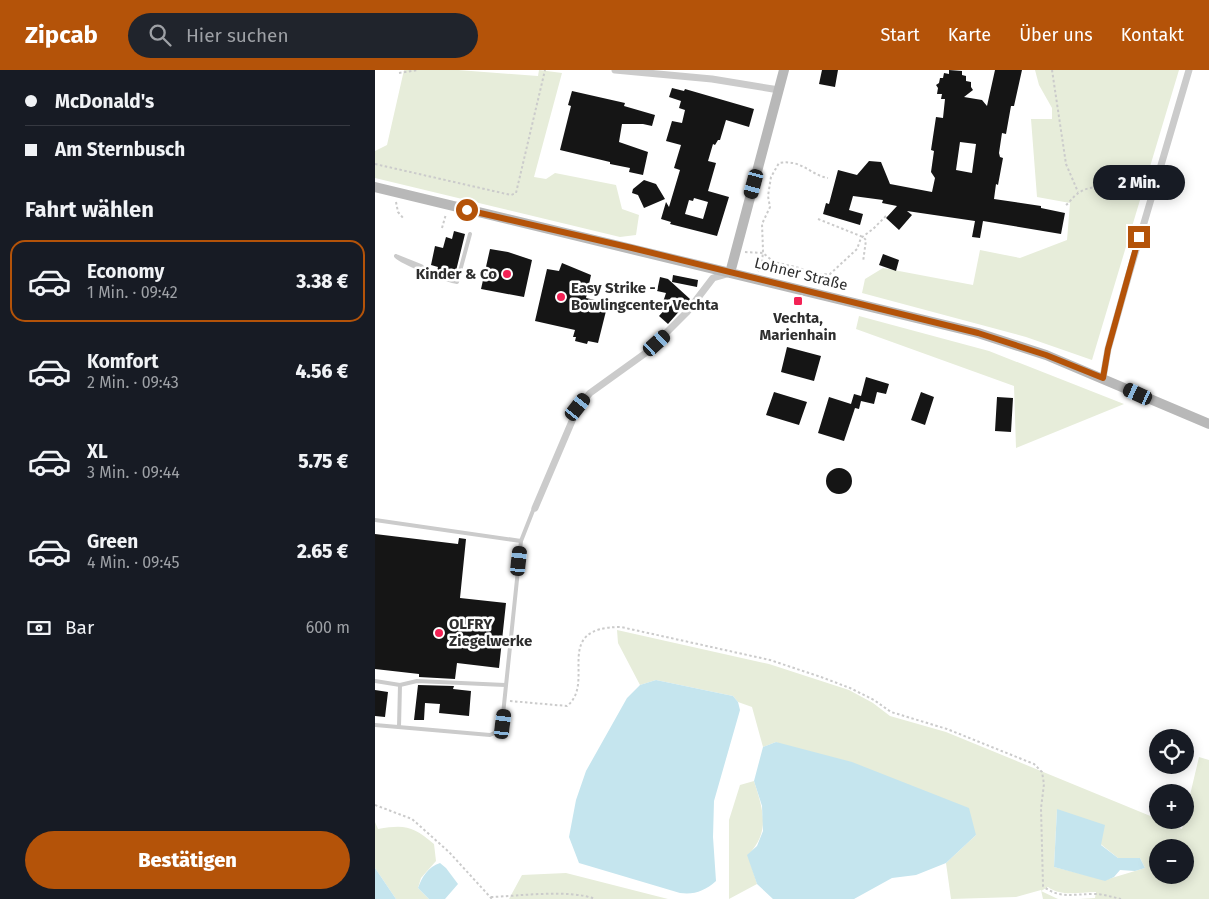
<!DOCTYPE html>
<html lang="de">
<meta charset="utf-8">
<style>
:root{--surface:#171b24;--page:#20242c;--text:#f1f3f6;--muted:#9ea1a6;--line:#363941;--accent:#b45309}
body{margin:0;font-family:"Fira Sans",sans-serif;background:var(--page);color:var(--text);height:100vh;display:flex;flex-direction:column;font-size:19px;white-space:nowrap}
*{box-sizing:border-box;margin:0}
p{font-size:16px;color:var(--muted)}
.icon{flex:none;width:28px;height:28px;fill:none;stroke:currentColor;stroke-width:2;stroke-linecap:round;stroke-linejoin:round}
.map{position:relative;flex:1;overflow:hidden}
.drawer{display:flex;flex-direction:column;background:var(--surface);width:375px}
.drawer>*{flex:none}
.banner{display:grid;align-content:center;height:110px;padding:0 25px;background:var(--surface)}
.controls{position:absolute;left:774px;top:659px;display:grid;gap:10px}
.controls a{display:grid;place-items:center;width:45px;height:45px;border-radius:50%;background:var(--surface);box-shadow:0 2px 12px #0003;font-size:25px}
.end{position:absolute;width:22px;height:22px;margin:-11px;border:6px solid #b45309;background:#fff;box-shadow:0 0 0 2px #fff}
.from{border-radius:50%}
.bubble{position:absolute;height:35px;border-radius:18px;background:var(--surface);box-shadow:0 2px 12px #0003;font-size:16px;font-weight:800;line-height:35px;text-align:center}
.car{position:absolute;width:15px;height:30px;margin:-15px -8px;border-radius:6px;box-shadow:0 0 4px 1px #0007;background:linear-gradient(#222 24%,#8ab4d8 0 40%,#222 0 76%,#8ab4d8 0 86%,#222 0)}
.banner b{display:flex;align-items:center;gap:18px;height:48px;font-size:19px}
.banner b+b{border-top:1px solid var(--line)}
.banner i{width:12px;height:12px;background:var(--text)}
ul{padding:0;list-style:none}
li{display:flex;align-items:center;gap:15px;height:82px;margin:0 10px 8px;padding:0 15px;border:2px solid transparent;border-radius:15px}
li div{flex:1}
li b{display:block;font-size:19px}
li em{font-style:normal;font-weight:800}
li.selected{border-color:var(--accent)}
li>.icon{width:45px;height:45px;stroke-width:1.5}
h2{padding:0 25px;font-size:22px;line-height:60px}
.pay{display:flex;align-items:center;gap:12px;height:55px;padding:0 25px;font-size:19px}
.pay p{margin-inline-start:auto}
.cta{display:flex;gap:10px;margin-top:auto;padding:10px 25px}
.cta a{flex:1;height:58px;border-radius:30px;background:var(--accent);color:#fff;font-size:20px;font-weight:800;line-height:58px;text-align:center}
header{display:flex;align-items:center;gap:30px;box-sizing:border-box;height:70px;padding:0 25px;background:var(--accent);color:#fff}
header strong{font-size:24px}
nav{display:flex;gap:28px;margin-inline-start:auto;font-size:18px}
.search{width:350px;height:45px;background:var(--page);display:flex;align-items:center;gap:12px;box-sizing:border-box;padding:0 18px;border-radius:28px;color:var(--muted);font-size:19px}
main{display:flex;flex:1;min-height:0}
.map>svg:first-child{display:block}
</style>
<header>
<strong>Zipcab</strong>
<div class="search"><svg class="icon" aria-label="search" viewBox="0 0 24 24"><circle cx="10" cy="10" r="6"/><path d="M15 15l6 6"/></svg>Hier suchen</div>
<nav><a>Start</a><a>Karte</a><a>Über uns</a><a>Kontakt</a></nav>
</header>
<main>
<section class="drawer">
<div class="banner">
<b><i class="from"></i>McDonald's</b>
<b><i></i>Am Sternbusch</b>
</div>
<h2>Fahrt wählen</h2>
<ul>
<li class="selected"><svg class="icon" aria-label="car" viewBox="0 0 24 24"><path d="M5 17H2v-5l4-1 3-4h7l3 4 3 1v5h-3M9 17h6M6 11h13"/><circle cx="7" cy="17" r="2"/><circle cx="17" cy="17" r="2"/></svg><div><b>Economy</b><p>1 Min. · 09:42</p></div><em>3.38 €</em></li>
<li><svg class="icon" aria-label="car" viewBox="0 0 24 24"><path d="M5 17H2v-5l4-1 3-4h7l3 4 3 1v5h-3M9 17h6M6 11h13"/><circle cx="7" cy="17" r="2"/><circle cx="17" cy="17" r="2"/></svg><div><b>Komfort</b><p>2 Min. · 09:43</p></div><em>4.56 €</em></li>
<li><svg class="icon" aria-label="car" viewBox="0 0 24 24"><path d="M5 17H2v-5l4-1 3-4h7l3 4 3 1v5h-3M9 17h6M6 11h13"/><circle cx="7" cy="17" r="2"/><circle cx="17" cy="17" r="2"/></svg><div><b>XL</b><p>3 Min. · 09:44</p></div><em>5.75 €</em></li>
<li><svg class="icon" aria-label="car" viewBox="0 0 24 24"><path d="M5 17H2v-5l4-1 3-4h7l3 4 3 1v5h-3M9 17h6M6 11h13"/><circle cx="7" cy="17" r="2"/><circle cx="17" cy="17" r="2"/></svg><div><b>Green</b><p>4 Min. · 09:45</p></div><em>2.65 €</em></li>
</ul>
<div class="pay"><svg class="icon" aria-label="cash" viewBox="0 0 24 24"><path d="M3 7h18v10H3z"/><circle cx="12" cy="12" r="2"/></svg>Bar<p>600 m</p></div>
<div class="cta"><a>Bestätigen</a></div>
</section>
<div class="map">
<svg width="834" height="829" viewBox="0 0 834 829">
<rect width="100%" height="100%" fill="#fff"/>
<path fill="#e7edda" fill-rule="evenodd" d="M29,0h54l80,6 1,-6 23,3 -28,104 12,2 9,-6 61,12 6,24 17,6 -3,20 -16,2 -245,-59v-27l12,-6z
M660,0h144l-87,290 -66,-23 -164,-44 3,-14 18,-11 90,17 7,-35 40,8 47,-18 3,-37 -33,-6 -6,-78h21v-11l-13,-23z
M484,246l130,35 135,53 -108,44 -2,-62 -158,-57z
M242,560l152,34 80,26 24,13 17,13 56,16 236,97 17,-72 10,3v139h-130l16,-1 1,-6c-16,0 -35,5 -48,-5l-7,4 17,8h-15l-2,-9 -25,7 -65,2 -5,-36 30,-28 -200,-93 -13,5 -11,-40 -14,-5 -5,-6 -77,-16 -16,5 -22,-42zM682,739l61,49h22l5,10 -40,12 -51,-13zM782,778h28v27h-28z
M379,711c9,29 17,50 -6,74l9,29 -28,15v-79l11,-35z
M0,752l3,7c27,-5 35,-3 56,15l2,17 -15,17 -3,10 11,11h-33l-21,-31z
M191,803l102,26h-159l13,-24z"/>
<path fill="#c5e5ee" d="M281,610l77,16 5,6 2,8 -26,91 -1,36 3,44c-11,10 -22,14 -36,12l-101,-30 -10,-26 7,-37 10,-29 41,-73 13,-13z
M401,672l76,20 117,46 7,27 -30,28 -30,12 -24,3 -38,21h-81l-16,-15 -10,-29 10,-9 6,-15 -1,-25 -8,-25 9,-34z
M682,739l48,16 -4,20 17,13h22l5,10 -10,3 -15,-1 -6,7 -9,4 -51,-14z
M65,793l6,5 12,16 -13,15h-16l-11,-11c4,-11 10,-21 22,-25z
M0,798l21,31h-21z"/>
<path fill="#151515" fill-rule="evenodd" d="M447,0h16l-3,17 -16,-3z
M574,0l13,1v4l4,1v5l5,1v5l2,3 -9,7 18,3 5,6 8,-36h27l-8,36h-3l-5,28 -4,-1 -3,20 1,4 3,1 -5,27 -2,-1 -2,15 47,7v2l24,5 -4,21 -78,-13 -3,17 -8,-1 3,-16 -68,-10 5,4 -13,15 -13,-12 11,-12 -15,-3 1,-3 -30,-4 -4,14 14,4 -3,11 -37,-11 3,-11 3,1 9,-34 19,5 12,-14 12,1 9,22 42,8 3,-14 -4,-6 3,-21 -3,-1 5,-33 7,1 2,-19h-4l1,-5h-5l1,-6 -2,-3 3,-2 1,-5h3l1,-5 5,1zM585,72l16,2 -4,29 -16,-3z
M297,18l12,3 1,-2 69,20 -5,18 -23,-7 -6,20h-2l-3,5 -2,-1 -5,17 8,2 -8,28 21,6 -12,39 -47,-12 1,-2 -10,-3 5,-17 3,5 11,-37 -6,-2 7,-23 -15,-4 6,-20 10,2 3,-13 -6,-2 2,-7 -12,-4zM319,128l14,4 -5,17 -18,-5 4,-14 4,1z
M197,21l53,12 -1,3 31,9 -3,11 -9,-2h-21l-3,18 29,10 -5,23 -14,-3 1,-4 -20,-4v-2l-50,-12 11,-44 -3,-1z
M269,110l12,4 9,15 -21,9 -6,-13 -6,-2 1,-4z
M79,161l11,3 -10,41 -18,-4 1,-4 -7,-2 4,-19 8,2 3,-11 6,2z
M115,179l18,3 24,8 -8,37 -43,-8z
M508,184l16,6 -3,11 -17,-6z
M187,193l29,12 -5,23 22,5 -10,40 -10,-2 -1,3 -12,-3 1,-4h-3l2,-7 -40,-9 12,-52 12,2z
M298,205l25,5 -1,7 -25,-5z
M285,207l8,2 22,20 -22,25 -9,-8 9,-10 -5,-4 3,-9 -9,-2z
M412,277l34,9 -7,25 -33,-9z
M491,307l23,7 -3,10 -9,-2 -3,12 -13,-3 -2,8 -4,-1 -11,33 -26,-8 11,-36 22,7 3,-10 7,2z
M399,322l33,10 -8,23 -33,-10z
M546,322l13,5 -9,28 -14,-5z
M622,327l16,1 -2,34 -16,-1z
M451 411a13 13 0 1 1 26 0a13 13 0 1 1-26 0Z
M0,464l83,10 1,-6 7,1 -6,59 46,5 -7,65 -42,-5 -2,16 -36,-2v-3l-44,-5z
M43,615l36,1 -1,3 18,2 -2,25 -30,-3 1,-9 -15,-1 -1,17h-10z
M0,620l13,2 -3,25 -10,-1z"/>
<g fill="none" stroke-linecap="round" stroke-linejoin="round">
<path stroke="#cbcbcb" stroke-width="2" stroke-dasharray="2.5 2.5" stroke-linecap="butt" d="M677,0l14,94 12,28
M24,3l19,-3
M0,94l136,31 5,-2 29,-123
M21,132l2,10 6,7
M691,135c4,-3 7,-8 11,-11 16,-13 50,-7 66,2
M443,149l45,18 3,3 -3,22
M67,158l4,-14
M370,182l18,1 11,9 26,6 13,7 17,-1 27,-25 4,-11 12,-9 13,-13
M383,201l4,-7 1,-14 -1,-26 8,-17 -2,-11 3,-19 8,-14c23,-4 31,12 49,15
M135,631l57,5c30,-24 -17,-79 54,-79l149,33 51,17 29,11 24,12 17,12 56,17 87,35 8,8 2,12 -3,24 2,78c16,13 30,8 51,8 9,0 18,3 27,5
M0,735l37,14 37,33 43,47
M116,827c28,-1 79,-8 104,2"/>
<path stroke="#cbcbcb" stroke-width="4" d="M21,186c7,7 52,25 61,26l13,-48
M21,186l25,10 4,4
M0,450l146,21 13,-33
M0,611l25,4 17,-4 88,4
M0,655l115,10 9,-4 3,-7 19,-183
M24,657l1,-42"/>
<path stroke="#cbcbcb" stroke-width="7" d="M240,0l97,9 67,11
M728,308l5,-29 21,-75 60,-204
M160,438l43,-101 12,-14 57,-41 40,-40 26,-34 14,-4"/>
<path stroke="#b8b8b8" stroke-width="10" d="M0,117l603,146 68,22 163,69
M355,203l54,-203"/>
</g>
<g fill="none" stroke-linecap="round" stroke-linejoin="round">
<path stroke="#b45309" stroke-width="6" d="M92,140l165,38 346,85 68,22 57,23 5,-29 31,-112"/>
</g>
<g fill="#f32255" stroke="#fff" stroke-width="2">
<circle cx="132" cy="204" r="5"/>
<circle cx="186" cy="227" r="5"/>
<rect x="418" y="226" width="10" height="10" rx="2.5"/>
<circle cx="64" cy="563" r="5"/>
</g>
<g text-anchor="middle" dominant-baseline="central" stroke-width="5" stroke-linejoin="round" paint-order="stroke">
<g font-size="15" font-weight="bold" fill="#2e2e2e" stroke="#fff" text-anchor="start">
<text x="122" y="204" text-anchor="end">Kinder &amp; Co</text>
<text x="196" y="218">Easy Strike -<tspan x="196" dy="17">Bowlingcenter Vechta</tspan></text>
<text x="423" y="248" text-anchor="middle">Vechta,<tspan x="423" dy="17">Marienhain</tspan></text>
<text x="74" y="554">OLFRY<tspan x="74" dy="17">Ziegelwerke</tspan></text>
</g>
<g font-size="15" fill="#2e2e2e" stroke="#fff">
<text transform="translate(426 204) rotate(14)">Lohner Straße</text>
</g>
</g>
</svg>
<div class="controls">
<a><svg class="icon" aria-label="locate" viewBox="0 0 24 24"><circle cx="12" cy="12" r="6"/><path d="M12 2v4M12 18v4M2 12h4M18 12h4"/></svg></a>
<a>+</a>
<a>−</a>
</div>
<i class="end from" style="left:92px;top:140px"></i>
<i class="end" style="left:764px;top:167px"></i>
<div class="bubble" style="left:718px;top:95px;width:92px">2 Min.</div>
<i class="car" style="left:379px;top:114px;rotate:195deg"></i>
<i class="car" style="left:282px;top:273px;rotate:48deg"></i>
<i class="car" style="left:763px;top:324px;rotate:295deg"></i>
<i class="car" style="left:203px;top:337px;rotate:38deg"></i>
<i class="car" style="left:144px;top:491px;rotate:6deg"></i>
<i class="car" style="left:128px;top:654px;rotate:7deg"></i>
</div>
</main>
